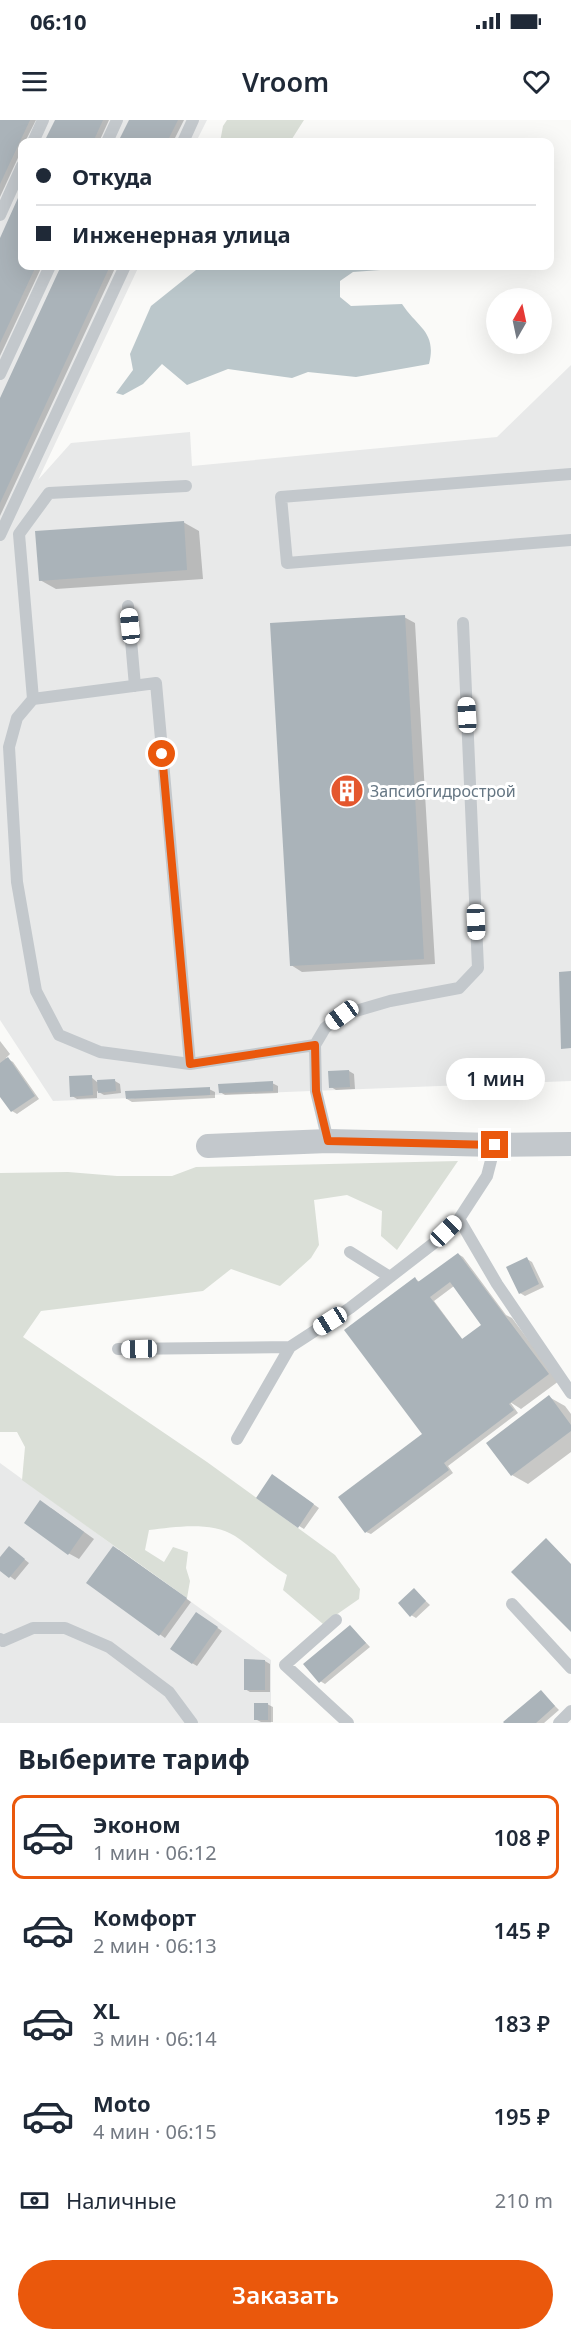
<!DOCTYPE html>
<html lang="ru">
<meta charset="utf-8">
<style>
:root{--surface:#fff;--page:#f6f6f7;--text:#1f2937;--muted:#747a83;--line:#e0e1e3;--accent:#ea580c}
body{margin:0;font-family:"Noto Sans",sans-serif;background:var(--page);color:var(--text);height:100vh;display:flex;flex-direction:column;font-size:22px;white-space:nowrap}
*{box-sizing:border-box;margin:0}
p{font-size:20px;color:var(--muted)}
.icon{flex:none;width:33px;height:33px;fill:none;stroke:currentColor;stroke-width:2;stroke-linecap:round;stroke-linejoin:round}
.map{position:relative;height:1603px;overflow:hidden}
.sheet{display:flex;flex-direction:column;background:var(--surface);flex:1}
.sheet>*{flex:none}
.top-card{position:absolute;left:18px;top:18px;width:536px;height:132px;border-radius:12px;box-shadow:0 6px 24px #0002;display:grid;align-content:center;height:132px;padding:0 18px;background:var(--surface)}
.needle{width:39px;rotate:9deg}
.buttons{position:absolute;left:486px;top:168px;display:grid;gap:12px}
.buttons a{display:grid;place-items:center;width:66px;height:66px;border-radius:50%;background:var(--surface);box-shadow:0 6px 24px #0002;font-size:30px}
.end{position:absolute;width:27px;height:27px;margin:-14px;border:8px solid #ea580c;background:#fff;box-shadow:0 0 0 3px #fff}
.from{border-radius:50%}
.bubble{position:absolute;height:42px;border-radius:21px;background:var(--surface);box-shadow:0 6px 24px #0002;font-size:20px;font-weight:600;line-height:42px;text-align:center}
.car{position:absolute;width:18px;height:36px;margin:-18px -9px;border-radius:8px;box-shadow:0 0 4px 2px #0007;background:linear-gradient(#fff 24%,#345 0 40%,#fff 0 76%,#345 0 86%,#fff 0)}
.top-card b{display:flex;align-items:center;gap:21px;height:57px;font-size:22px}
.top-card b+b{border-top:2px solid var(--line)}
.top-card i{width:15px;height:15px;background:var(--text)}
ul{padding:0;list-style:none}
li{display:flex;align-items:center;gap:18px;height:84px;margin:0 12px 9px;padding:0 6px;border:3px solid transparent;border-radius:12px}
li div{flex:1}
li b{display:block;font-size:22px}
li em{font-style:normal;font-weight:600}
li.current{border-color:var(--accent)}
li>.icon{width:54px;height:54px;stroke-width:1.5}
h2{padding:0 18px;font-size:27px;line-height:72px}
.pay{display:flex;align-items:center;gap:15px;height:66px;padding:0 18px;font-size:22px}
.pay p{margin-inline-start:auto}
.cta{display:flex;gap:12px;margin-top:auto;padding:12px 18px}
.cta a{flex:1;height:69px;border-radius:36px;background:var(--accent);color:#fff;font-size:24px;font-weight:600;line-height:69px;text-align:center}
.status{display:flex;justify-content:space-between;align-items:center;height:42px;padding:0 30px;background:var(--surface);direction:ltr}
.status svg{height:16px;fill:currentColor}
header{display:flex;justify-content:space-between;align-items:center;height:78px;padding:0 18px;background:var(--surface);font-size:27px;font-weight:600}
.map>svg:first-child{display:block}
</style>
<div class="status"><b>06:10</b><svg viewBox="0 0 49 12"><path d="M0 12V9h3v3zM5 12V6h3v6zM10 12V3h3v9zM15 12V0h3v12zM26 1h20v11H26zM47 4h2v5h-2z"/></svg></div>
<header><svg class="icon" aria-label="menu" viewBox="0 0 24 24"><path d="M4 6h16M4 12h16M4 18h16"/></svg>Vroom<svg class="icon" aria-label="heart" viewBox="0 0 24 24"><path d="M12 20l-8-8c-3-5 5-10 8-4 3-6 11-1 8 4z"/></svg></header>
<div class="map">
<svg width="571" height="1603" viewBox="0 0 571 1603">
<rect width="100%" height="100%" fill="#fafaf8"/>
<path fill="#e8e9e9" d="M0,0h207l-11,22h-174v124h117l-101,214 33,-37 119,-11 2,34 305,-29 74,-72v716l-518,20 -53,-81z
M0,1343l271,197v63h-271z"/>
<path fill="#dadfd7" d="M227,0h77l-14,22h-70l3,-16z
M458,1041l-61,89 -16,-14 1,-25 -35,-16 -33,5 5,45 -8,13 -31,28 -49,-17 -28,22 -162,20 -18,26 184,125 91,66 37,27 25,34 -1,10 -36,25 -40,-34 4,-15c-19,-12 -34,-27 -52,-39 -24,-15 -60,-9 -86,-6l-4,20 19,12 9,-15 15,5 -2,16 4,13 -3,17 -165,-118 3,-33 -8,-15h-17v-259l68,-1 49,4h55l24,-9z"/>
<path fill="#bbc7cb" d="M201,146h234l-82,6 -13,9v16l11,9 51,-2c16,24 35,28 27,60l-73,13 -48,-5 -16,6 -64,-9 -41,16 -25,-21 -19,20 -20,11 -7,-2 17,-23 -3,-16 21,-48z"/>
<path fill="#0003" fill-rule="evenodd" d="M0,0h36l-11,22h-3v7l-22,48z
M56,0h53l-10,22h-53z
M131,0h53l-11,22h-53z
M22,73v73h20l-42,90v-115z
M63,146h53l-116,250v-114z
M183,402l16,9 4,48 -147,10 -16,-9z
M404,497l11,6 20,341 -133,8 -11,-7z
M0,921l10,13 -4,4 7,4 26,37 -22,15 -5,-3 -12,-17z
M349,951l5,3 1,15 -19,1 -5,-3z
M91,957l6,5 18,-1 5,3 1,9 -17,2 -7,-4v7l-20,1 -5,-3z
M272,963l6,3v7l-53,2 -5,-3z
M209,969l6,3v6l-83,4 -5,-3z
M458,1134l5,3 43,58 6,3 47,63 -38,28 -11,-7 8,11 -70,53 5,7 -82,61 -5,-2 58,-98 -9,-155 5,3zM454,1166l29,39 -20,15 -29,-39z
M527,1139l5,3 12,25 -19,9 -5,-3z
M549,1277l16,9 6,8v38l-43,32 -16,-9z
M277,1359l42,29 -15,21 -5,-3z
M51,1388l43,31 -15,20 -11,-6z
M119,1430l72,52 -26,36 -77,-55z
M14,1431l15,12 -14,17 -15,-11v-9z
M414,1470l16,15 -14,13 -5,-3z
M202,1497l20,14 -25,35 -5,-3z
M350,1506l20,21 -45,37 -5,-3z
M246,1541h19l5,3v28h-20l-5,-3z
M541,1572l18,18 -15,13h-38z
M267,1584l6,3v15h-12l-6,-3z"/>
<path fill="#aab3b9" fill-rule="evenodd" d="M0,0h30l-30,64z
M55,0h48l-10,22h-49z
M129,0h49l-11,22h-49z
M22,69v77h14l-36,77v-105z
M61,146h49l-110,237v-105z
M184,401l3,49 -148,11 -4,-50z
M405,495l19,344 -134,7 -20,-343z
M571,851v77l-10,1 -2,-77z
M8,937l27,39 -24,16 -11,-15v-34z
M349,950l1,17 -21,1 -1,-17z
M92,955l1,20 -23,2 -1,-21z
M115,959l1,12 -18,2 -1,-13z
M273,961v10l-54,2 -1,-9z
M210,967v8l-84,4 -1,-8z
M458,1133l91,121 -40,30 5,6 -70,53 5,7 -84,63 -27,-36 84,-63 -78,-104 71,-53 3,5zM450,1162l31,43 -19,14 -32,-42z
M527,1137l12,27 -20,10 -13,-27z
M549,1275l22,30v6l-60,45 -25,-33z
M272,1354l42,30 -16,24 -42,-30z
M40,1380l44,32 -16,23 -44,-32z
M546,1418l25,26v68l-60,-60z
M9,1426l16,13 -16,19 -9,-7v-14z
M113,1426l74,52 -28,38 -73,-53z
M414,1468l12,13 -16,16 -12,-14z
M196,1492l22,15 -26,37 -22,-15z
M350,1505l16,18 -47,40 -16,-19z
M244,1539l21,1v30h-21z
M541,1570l14,16 -19,17h-32l-1,-1z
M254,1583h14v17h-14z"/>
<g fill="none" stroke-linecap="round" stroke-linejoin="round">
<path stroke="#c3c8cc" stroke-width="12" d="M33,22l10,-22
M107,22l10,-22
M183,22l10,-22
M0,95l22,-49
M0,254l50,-108
M571,354l-290,23 6,66 284,-23
M0,415l125,-269
M128,486l7,80
M33,579l-14,-165 30,-41 137,-7
M190,944l-34,-381 -123,16 -16,19 -8,29 8,135 19,109 23,44 41,17 90,12 125,-19
M328,1021l-12,-50 -1,-46 10,-17 17,-13 48,-14 69,-13 19,-20 -15,-345
M459,1099l38,65 74,109
M350,1132l40,25
M118,1229l172,-2
M237,1319l53,-92 60,-39 84,-65 25,-24 28,-43 8,-31
M512,1484l59,64
M336,1500l-51,45 63,58
M0,1519l3,2 30,-13h32l44,19 60,45 23,31
M559,1603l12,-12"/>
<path stroke="#c3c8cc" stroke-width="24" d="M208,1026l120,-5 167,4 76,-1"/>
</g>
<g fill="none" stroke-linecap="round" stroke-linejoin="round">
<path stroke="#ea580c" stroke-width="8" d="M162,634l28,310 125,-19 1,46 12,50 167,4"/>
</g>
<defs>
<symbol id="building-disc" viewBox="-11 -11 22 22"><circle r="9.5" fill="#e4572e" stroke="#fff"/><path d="M-4-6H4V6H1V3H-1V6H-4ZM-2.5-4.3h1.7v1.8h-1.7ZM.8-4.3h1.7v1.8H.8ZM-2.5-1h1.7V.8h-1.7ZM.8-1h1.7V.8H.8Z" fill="#fff"/></symbol>
</defs>
<g fill-rule="evenodd">
<use href="#building-disc" x="328" y="652" width="38" height="38"/>
</g>
<g text-anchor="middle" dominant-baseline="central" stroke-width="6" stroke-linejoin="round" paint-order="stroke">
<g font-size="16" fill="#657683" stroke="#fff" text-anchor="start">
<text x="370" y="671">Запсибгидрострой</text>
</g>
</g>
</svg>
<div class="buttons">
<a><svg class="needle" viewBox="-14 -14 28 28"><path d="M0-13l5 13h-10z" fill="#e53935"/><path d="M0 13l5-13h-10z" fill="#747a83"/></svg></a>
</div>
<i class="end from" style="left:162px;top:634px"></i>
<i class="end" style="left:495px;top:1025px"></i>
<div class="bubble" style="left:446px;top:938px;width:99px">1 мин</div>
<i class="car" style="left:130px;top:506px;rotate:354deg"></i>
<i class="car" style="left:467px;top:595px;rotate:357deg"></i>
<i class="car" style="left:476px;top:802px;rotate:178deg"></i>
<i class="car" style="left:342px;top:895px;rotate:234deg"></i>
<i class="car" style="left:446px;top:1111px;rotate:46deg"></i>
<i class="car" style="left:330px;top:1201px;rotate:238deg"></i>
<i class="car" style="left:139px;top:1229px;rotate:269deg"></i>
<div class="top-card">
<b><i class="from"></i>Откуда</b>
<b><i></i>Инженерная улица</b>
</div>
</div>
<section class="sheet">
<h2>Выберите тариф</h2>
<ul>
<li class="current"><svg class="icon" aria-label="car" viewBox="0 0 24 24"><path d="M5 17H2v-5l4-1 3-4h7l3 4 3 1v5h-3M9 17h6M6 11h13"/><circle cx="7" cy="17" r="2"/><circle cx="17" cy="17" r="2"/></svg><div><b>Эконом</b><p>1 мин · 06:12</p></div><em>108 ₽</em></li>
<li><svg class="icon" aria-label="car" viewBox="0 0 24 24"><path d="M5 17H2v-5l4-1 3-4h7l3 4 3 1v5h-3M9 17h6M6 11h13"/><circle cx="7" cy="17" r="2"/><circle cx="17" cy="17" r="2"/></svg><div><b>Комфорт</b><p>2 мин · 06:13</p></div><em>145 ₽</em></li>
<li><svg class="icon" aria-label="car" viewBox="0 0 24 24"><path d="M5 17H2v-5l4-1 3-4h7l3 4 3 1v5h-3M9 17h6M6 11h13"/><circle cx="7" cy="17" r="2"/><circle cx="17" cy="17" r="2"/></svg><div><b>XL</b><p>3 мин · 06:14</p></div><em>183 ₽</em></li>
<li><svg class="icon" aria-label="car" viewBox="0 0 24 24"><path d="M5 17H2v-5l4-1 3-4h7l3 4 3 1v5h-3M9 17h6M6 11h13"/><circle cx="7" cy="17" r="2"/><circle cx="17" cy="17" r="2"/></svg><div><b>Moto</b><p>4 мин · 06:15</p></div><em>195 ₽</em></li>
</ul>
<div class="pay"><svg class="icon" aria-label="cash" viewBox="0 0 24 24"><path d="M3 7h18v10H3z"/><circle cx="12" cy="12" r="2"/></svg>Наличные<p>210 m</p></div>
<div class="cta"><a>Заказать</a></div>
</section>
